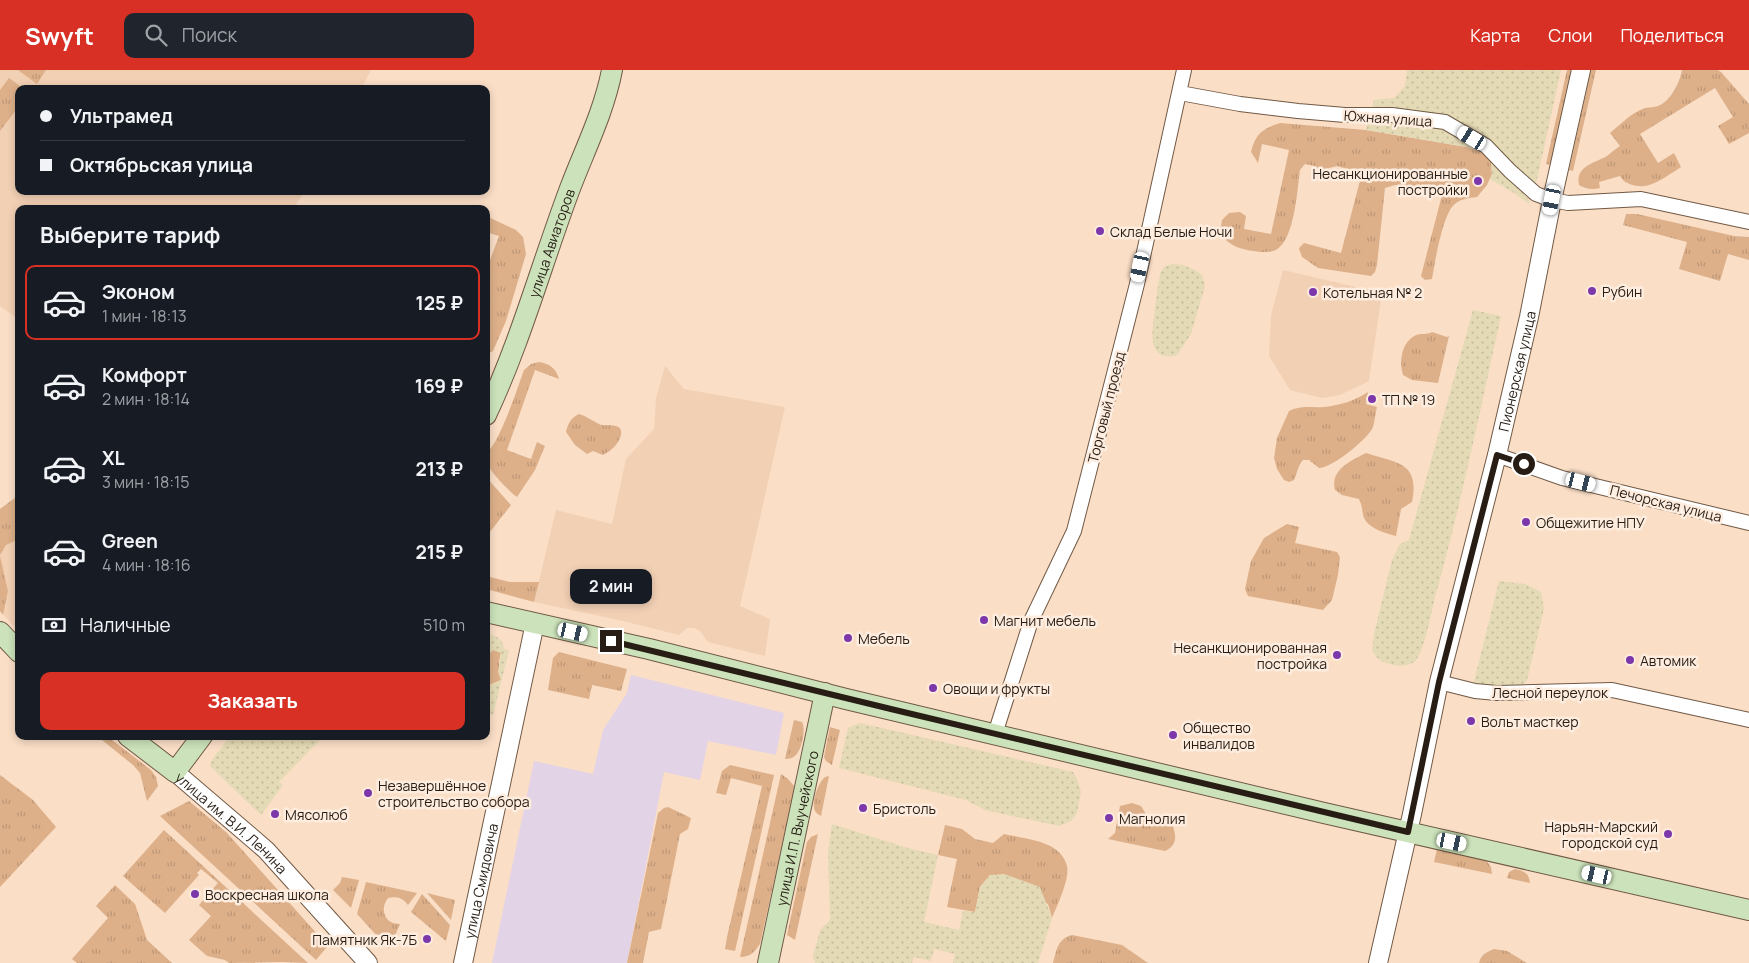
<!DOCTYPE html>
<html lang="ru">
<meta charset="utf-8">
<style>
:root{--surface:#171b24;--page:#20242c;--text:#f1f3f6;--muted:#9ea1a6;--line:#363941;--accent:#d93025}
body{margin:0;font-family:Manrope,sans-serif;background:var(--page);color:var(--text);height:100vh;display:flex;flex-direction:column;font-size:19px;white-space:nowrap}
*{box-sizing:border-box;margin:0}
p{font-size:16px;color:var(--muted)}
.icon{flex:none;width:28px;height:28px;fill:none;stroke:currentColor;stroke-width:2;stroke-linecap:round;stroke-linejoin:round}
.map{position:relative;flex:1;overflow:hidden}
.side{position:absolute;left:15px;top:135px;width:475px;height:535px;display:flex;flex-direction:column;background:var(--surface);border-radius:10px;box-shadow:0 2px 8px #0003}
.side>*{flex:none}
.hud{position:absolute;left:15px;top:15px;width:475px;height:110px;border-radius:10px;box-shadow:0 2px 8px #0003;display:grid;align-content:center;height:110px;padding:0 25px;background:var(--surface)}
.end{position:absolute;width:22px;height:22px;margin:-11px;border:6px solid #271d14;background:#fff;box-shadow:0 0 0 2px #fff}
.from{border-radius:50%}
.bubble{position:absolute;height:35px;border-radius:10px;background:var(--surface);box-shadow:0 2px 8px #0003;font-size:16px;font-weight:700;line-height:35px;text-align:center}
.car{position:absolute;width:15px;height:30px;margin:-15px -8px;border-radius:6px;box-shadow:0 0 4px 1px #0007;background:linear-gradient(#fff 24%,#345 0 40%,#fff 0 76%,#345 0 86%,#fff 0)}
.hud b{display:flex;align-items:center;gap:18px;height:48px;font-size:19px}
.hud b+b{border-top:1px solid var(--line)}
.hud i{width:12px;height:12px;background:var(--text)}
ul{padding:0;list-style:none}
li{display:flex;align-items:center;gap:15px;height:75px;margin:0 10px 8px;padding:0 15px;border:2px solid transparent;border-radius:10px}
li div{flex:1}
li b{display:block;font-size:19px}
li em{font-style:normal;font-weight:700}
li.on{border-color:var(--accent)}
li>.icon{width:45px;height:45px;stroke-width:1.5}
h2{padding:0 25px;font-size:22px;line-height:60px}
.pay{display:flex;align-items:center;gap:12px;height:55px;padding:0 25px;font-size:19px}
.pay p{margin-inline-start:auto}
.action{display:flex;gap:10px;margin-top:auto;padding:10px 25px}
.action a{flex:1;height:58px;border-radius:10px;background:var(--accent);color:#fff;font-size:20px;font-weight:700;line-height:58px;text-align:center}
header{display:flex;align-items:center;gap:30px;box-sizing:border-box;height:70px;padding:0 25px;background:var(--accent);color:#fff}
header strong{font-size:24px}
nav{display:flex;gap:28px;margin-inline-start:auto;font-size:18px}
.search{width:350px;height:45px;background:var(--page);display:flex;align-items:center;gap:12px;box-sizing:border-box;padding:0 18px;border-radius:10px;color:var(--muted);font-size:19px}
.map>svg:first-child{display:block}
</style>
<header>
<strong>Swyft</strong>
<div class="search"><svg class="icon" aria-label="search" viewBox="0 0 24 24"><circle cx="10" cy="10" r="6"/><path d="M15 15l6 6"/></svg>Поиск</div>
<nav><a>Карта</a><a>Слои</a><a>Поделиться</a></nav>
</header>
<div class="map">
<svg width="1749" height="893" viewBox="0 0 1749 893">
<defs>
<pattern id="grass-tufts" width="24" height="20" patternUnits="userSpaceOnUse" patternTransform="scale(1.25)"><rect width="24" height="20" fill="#ddb08a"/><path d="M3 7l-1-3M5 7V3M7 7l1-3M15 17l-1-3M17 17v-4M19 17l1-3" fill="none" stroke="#be9776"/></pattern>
<pattern id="sand-dots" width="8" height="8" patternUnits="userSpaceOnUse" patternTransform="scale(1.25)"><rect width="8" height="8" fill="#e4dab5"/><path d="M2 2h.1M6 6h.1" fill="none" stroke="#c4bb9b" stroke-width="1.8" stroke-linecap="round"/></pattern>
</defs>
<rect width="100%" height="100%" fill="#fadec6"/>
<path fill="#f2d0b4" d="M0,0h371l-10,19h-342v102h286l-12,18h-274v111l-19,-14z
M1283,200l99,23 -13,88 -29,14 -18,3 -32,-8 -21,-34 2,-41z
M665,296l19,23 101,18 -45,199 30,13 -5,37 -57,-14 -8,-11 -6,-3h-7l-8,7 -56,-14 -89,-19 22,-92 56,14 14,-65 28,-30 2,-31z
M19,425v137l-19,-21v-102z"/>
<path fill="#e3d3e6" d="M631,605l153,38 -8,42 -68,-14 -8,39 -36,-8 -37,191h-135l42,-202 59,13 10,-44 24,-37z"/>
<path fill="url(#grass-tufts)" d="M18,0h28l-9,14z
M1567,0h5l-20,95 -6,-1z
M1591,0h5l-23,101 -4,-1z
M1682,0h36l3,2 28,32v29l-20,11 -11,-18 15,-9 -18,-29 -75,46 18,29 16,-10 7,14c-8,5 -23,16 -32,18 -9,3 -25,0 -29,-9l-21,6 1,6c-8,2 -14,1 -21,-3 -4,-19 16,-22 28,-29 4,-3 8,-7 13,-10l-10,-13c10,-8 22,-21 35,-25 5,-1 9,0 15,-3 11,-5 20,-23 22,-35z
M9,8l15,11h-5v17l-19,25v-41z
M1280,53l86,7 100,17 19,6 6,8 1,13 -5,11 -10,12c-9,1 -19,2 -25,10 -10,13 -17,54 -20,72l-7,1 -4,-4 21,-81 -47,-10 -10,3 -8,77 -2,7 -4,4 -53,-8 -16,-11 -3,-9 5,-5 37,10 21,-80 -25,-7 -16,4 -6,-4 -10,-2 -5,6c-3,20 -5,69 -24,80 -7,3 -16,2 -23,1 -14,-2 -24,-6 -33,-17l2,-14 7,-7 11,-1 6,4 -2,13 27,5 18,-84 -27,-6 -4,19 -7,-11c5,-19 11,-23 29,-29z
M1626,144h11l97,22 15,1v23l-21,-6 -8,27 -41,-12 8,-27 -64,-17z
M486,146l30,14 7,7 3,17 -20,67 -13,30 -7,4v-84l13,-35 -13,-4z
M1432,262l15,5 2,-1 -11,47 -26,-3 -9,-5c-4,-13 -2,-33 13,-40 6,-2 11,0 16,-3z
M539,292c11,2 17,6 20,17l-24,-9 -28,80 24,9 6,-17 8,4 -10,24 -18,27c-7,-5 -27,-25 -30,-34 -3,-7 4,-15 8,-21 12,-22 20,-47 29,-72l7,-6z
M1368,322l-2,12 11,3c-2,6 -2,14 -4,20 -5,12 -41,41 -54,41l-10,-8h-6c-5,5 -6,14 -9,20l-5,2 -5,-2 -7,-11 -3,-11 3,-20 12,-27c14,-6 20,-3 35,-4 17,-2 30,-6 44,-15z
M579,344c7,2 12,6 18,9 6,4 13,1 19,3 11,3 2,18 -3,22 -3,3 -7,5 -10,7l-10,-4 -6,3 -12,-9 -9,-13c2,-9 5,-14 13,-18z
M1366,383c31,10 54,9 46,49l-11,7 -5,27c-11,-3 -30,-8 -33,-21 -1,-6 -1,-10 -4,-16l-17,-4 -7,-5c-5,-20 15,-29 31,-37z
M486,407l25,28 -25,32z
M19,425v44l-13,6 -6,10v-46z
M1287,454l12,3 -4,16 42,9 3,5 -2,18 -6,25 -9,10 -75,-14 -3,-7 6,-28 13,-23z
M0,486l8,35 -5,24 -3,-4z
M486,506l24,6h29l-5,20 -48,-13z
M493,580l8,2 -2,10 2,18 -14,6 -1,-30z
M559,582l68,17 -6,22 -29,-6 -3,14 -41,-9 5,-32z
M794,650l8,2c4,7 0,27 -6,33 -3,3 -7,4 -11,4z
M830,657l10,3 -8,35 -6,-4 -2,-4z
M97,666h10l44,34 5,7 2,9 -11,15 -7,-28 -7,-8z
M730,695l44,10 -39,176 -10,-2 2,-12 35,-151 -31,-8 -5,17 -10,-2 6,-22z
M781,704l7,5 7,8 -35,157c-6,8 -9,13 -20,13z
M0,705l33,25 23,27 -56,60z
M829,706l-8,40c-2,-1 -5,-3 -6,-5 -4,-8 3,-29 10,-34z
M189,731l38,32 92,103 8,11 -11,13 -156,-144z
M1132,733l9,3 5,8 5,4 21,7c5,10 5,21 -7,26l-57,-12 7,-6 5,-27z
M668,737l23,11 -3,11 -8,5 -19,95 -12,3 -6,31h-16l31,-150 6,-5z
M945,755l17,4 13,10 18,4 11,-9c21,5 57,6 63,32 3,13 -10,40 -15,52l-4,-14 -58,-29 -10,12 -5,25 -28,-5 10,-48 -19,-4z
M164,760l144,133 -25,-1 -54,1 -4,-3 -18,-4 -18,-16 22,-24 -12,-11 19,-22 -17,-14 -4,4 2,2 -34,38 -42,-37z
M818,764l-23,106 -8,-5 20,-93 4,-5z
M1437,779l49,11 5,7 1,7 -58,-12z
M1515,799c9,2 14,4 15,14l-23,-5 2,-6z
M342,807l17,3 -8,28 -18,-18 7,-7z
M366,812l51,11 -9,12c-5,-7 -11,-9 -20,-7 -9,12 -3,26 12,26l-11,25 -32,-35z
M115,815l20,19 12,36 25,23h-95l-5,-4 36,-41 -12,-12z
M427,823l28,7 -4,20z
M422,824l28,31 -4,16 -35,-29z
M1072,865l50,10 26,18h-95c4,-13 4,-24 19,-28z
M1494,879l13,2 20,12h-48c2,-9 8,-11 15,-14z"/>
<path fill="url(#sand-dots)" d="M1407,0h154l-25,114 -8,-1 -3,13 5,4 -1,4 -15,-11 -24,-14 2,-5 -1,-13 -6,-8 -19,-6 -100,-17 8,-30 20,-2 11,-12z
M1172,194l11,1 12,5 7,5 3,11 -14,48 -14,21c-31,8 -25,-25 -22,-45 1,-12 3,-24 5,-36l4,-7z
M1473,240l28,6c-21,94 -40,189 -66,281 -3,14 -11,52 -18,62 -8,10 -26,7 -36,2 -4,-2 -7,-8 -9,-11l2,-16 18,-74 8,-16 9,-4z
M1499,511l26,3 16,8 3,17 -17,71 -8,8 -47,2z
M486,563c10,3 17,5 18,16l5,1 -16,65 -7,-1v-29l8,-1 7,-4 -3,-8 3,-19 -8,-3 -7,6z
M860,653l213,49 4,7 4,13 -4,21 -6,8 -12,5 -74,-16 -19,-10 -127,-32 9,-40z
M230,666h94l-45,46 4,3 -22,30 -51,-49 2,-6z
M832,754l79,25 27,6 -14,67 35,8 4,-19 12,1 5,-25 10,-12 14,-1 36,13 12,31 -14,45h-85l2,-9 -21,-5 -3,12 -17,-4 -2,6h-97l-2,-7 7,-26 10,-10 -2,-67z"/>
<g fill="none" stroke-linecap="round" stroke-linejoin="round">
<defs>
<path id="minor" d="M1180,23l60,11 58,7 47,4h47l53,7 41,24 24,25 26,23 16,6 16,3 73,-4 108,23
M1497,385l65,23 187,45
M1439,612l36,9 22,2 115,-3 137,30
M995,664l36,-113 43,-90 63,-247 47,-214"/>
<g id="tertiary">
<path id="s1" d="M175,702l91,78 102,113"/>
<path id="s2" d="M463,893l72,-340"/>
<path id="s3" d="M1378,893l34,-149 27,-132 58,-227 32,-138 23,-117 29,-130"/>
</g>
<g id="secondary">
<path id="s4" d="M486,345c34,-72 55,-149 83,-224 15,-40 35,-79 43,-121"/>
<path d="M486,542l163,37 197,50 478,114 425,97"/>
<path d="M0,562l19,20"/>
<path d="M128,666l47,36 27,-36"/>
<path id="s5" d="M768,893l57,-270"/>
</g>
</defs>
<use href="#minor" stroke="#715945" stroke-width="16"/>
<use href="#tertiary" stroke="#715945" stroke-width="20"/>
<use href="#secondary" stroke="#715945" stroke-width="22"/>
<use href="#minor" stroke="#fff" stroke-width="14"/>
<use href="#tertiary" stroke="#fff" stroke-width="18"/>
<use href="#secondary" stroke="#cbe2ba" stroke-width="20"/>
</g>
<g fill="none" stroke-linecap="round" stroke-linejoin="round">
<path stroke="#271d14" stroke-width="6" d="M611,571l284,69 513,122 31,-150 58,-227 27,9"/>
</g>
<g fill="#7c37ab" stroke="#feeddf" stroke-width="2">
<circle cx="1478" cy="111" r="5"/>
<circle cx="1100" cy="161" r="5"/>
<circle cx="1592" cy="221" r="5"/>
<circle cx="1313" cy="222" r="5"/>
<circle cx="1372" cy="329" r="5"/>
<circle cx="1526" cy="452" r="5"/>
<circle cx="984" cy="550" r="5"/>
<circle cx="848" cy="568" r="5"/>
<circle cx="1337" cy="585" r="5"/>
<circle cx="1630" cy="590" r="5"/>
<circle cx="933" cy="618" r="5"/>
<circle cx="1471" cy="651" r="5"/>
<circle cx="1173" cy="665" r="5"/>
<circle cx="368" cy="723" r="5"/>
<circle cx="863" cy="738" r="5"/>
<circle cx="275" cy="744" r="5"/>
<circle cx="1109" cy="748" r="5"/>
<circle cx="1668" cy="764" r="5"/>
<circle cx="195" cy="824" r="5"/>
<circle cx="427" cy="869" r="5"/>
</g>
<g text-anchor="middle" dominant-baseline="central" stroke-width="5" stroke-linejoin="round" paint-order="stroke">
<g font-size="14" fill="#271d14" stroke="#feeddf">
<text transform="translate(1388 48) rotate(4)">Южная улица</text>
<text stroke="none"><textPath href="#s4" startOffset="184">улица Авиаторов</textPath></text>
<text stroke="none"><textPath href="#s3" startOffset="608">Пионерская улица</textPath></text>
<text transform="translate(1106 337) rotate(-76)">Торговый проезд</text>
<text transform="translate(1666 433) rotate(14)">Печорская улица</text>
<text x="1550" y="622">Лесной переулок</text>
<text stroke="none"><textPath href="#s1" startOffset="76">улица им. В.И. Ленина</textPath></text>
<text stroke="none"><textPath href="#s5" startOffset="138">улица И.П. Выучейского</textPath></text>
<text stroke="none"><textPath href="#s2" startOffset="84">улица Смидовича</textPath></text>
</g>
<g font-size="14" fill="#271d14" stroke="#feeddf" text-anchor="start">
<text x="1468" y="103" text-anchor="end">Несанкционированные<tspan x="1468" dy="16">постройки</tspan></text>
<text x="1110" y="161">Склад Белые Ночи</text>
<text x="1602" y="221">Рубин</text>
<text x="1323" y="222">Котельная № 2</text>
<text x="1382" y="329">ТП № 19</text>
<text x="1536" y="452">Общежитие НПУ</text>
<text x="994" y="550">Магнит мебель</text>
<text x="858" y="568">Мебель</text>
<text x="1327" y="577" text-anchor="end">Несанкционированная<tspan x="1327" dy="16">постройка</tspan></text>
<text x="1640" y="590">Автомик</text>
<text x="943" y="618">Овощи и фрукты</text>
<text x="1481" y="651">Вольт масткер</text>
<text x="1183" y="657">Общество<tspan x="1183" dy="16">инвалидов</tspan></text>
<text x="378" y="715">Незавершённое<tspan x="378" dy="16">строительство собора</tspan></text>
<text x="873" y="738">Бристоль</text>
<text x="285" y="744">Мясолюб</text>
<text x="1119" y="748">Магнолия</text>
<text x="1658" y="756" text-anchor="end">Нарьян-Марский<tspan x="1658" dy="16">городской суд</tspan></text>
<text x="205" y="824">Воскресная школа</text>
<text x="417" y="869" text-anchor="end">Памятник Як-7Б</text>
</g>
</g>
</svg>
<i class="end from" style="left:1524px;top:394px"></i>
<i class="end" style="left:611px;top:571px"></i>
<div class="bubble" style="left:570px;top:499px;width:82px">2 мин</div>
<i class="car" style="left:1472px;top:68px;rotate:301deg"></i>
<i class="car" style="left:1552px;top:130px;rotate:191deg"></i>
<i class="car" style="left:1140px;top:197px;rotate:192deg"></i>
<i class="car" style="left:1581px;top:412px;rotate:104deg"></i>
<i class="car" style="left:573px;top:562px;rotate:103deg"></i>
<i class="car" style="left:1452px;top:772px;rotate:102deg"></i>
<i class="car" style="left:1597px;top:805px;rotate:283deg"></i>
<div class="hud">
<b><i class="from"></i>Ультрамед</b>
<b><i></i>Октябрьская улица</b>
</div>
<section class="side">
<h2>Выберите тариф</h2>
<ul>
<li class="on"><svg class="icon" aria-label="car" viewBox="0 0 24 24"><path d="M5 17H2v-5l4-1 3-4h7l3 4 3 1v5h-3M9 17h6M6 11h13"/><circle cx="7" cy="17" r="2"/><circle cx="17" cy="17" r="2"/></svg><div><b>Эконом</b><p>1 мин · 18:13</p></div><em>125 ₽</em></li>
<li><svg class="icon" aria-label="car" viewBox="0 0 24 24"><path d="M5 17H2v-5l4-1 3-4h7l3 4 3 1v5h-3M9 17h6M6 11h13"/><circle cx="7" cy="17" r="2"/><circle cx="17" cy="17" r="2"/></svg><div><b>Комфорт</b><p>2 мин · 18:14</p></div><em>169 ₽</em></li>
<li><svg class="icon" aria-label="car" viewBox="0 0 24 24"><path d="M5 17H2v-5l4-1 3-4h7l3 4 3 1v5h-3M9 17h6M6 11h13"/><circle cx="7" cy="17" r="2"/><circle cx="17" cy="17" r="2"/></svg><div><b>XL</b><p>3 мин · 18:15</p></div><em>213 ₽</em></li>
<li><svg class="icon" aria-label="car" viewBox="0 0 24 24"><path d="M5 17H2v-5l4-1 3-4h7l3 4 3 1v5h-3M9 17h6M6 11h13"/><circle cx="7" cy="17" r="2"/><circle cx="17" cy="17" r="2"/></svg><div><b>Green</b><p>4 мин · 18:16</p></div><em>215 ₽</em></li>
</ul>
<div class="pay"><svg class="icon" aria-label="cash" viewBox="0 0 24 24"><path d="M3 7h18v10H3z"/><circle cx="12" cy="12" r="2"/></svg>Наличные<p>510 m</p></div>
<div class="action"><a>Заказать</a></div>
</section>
</div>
